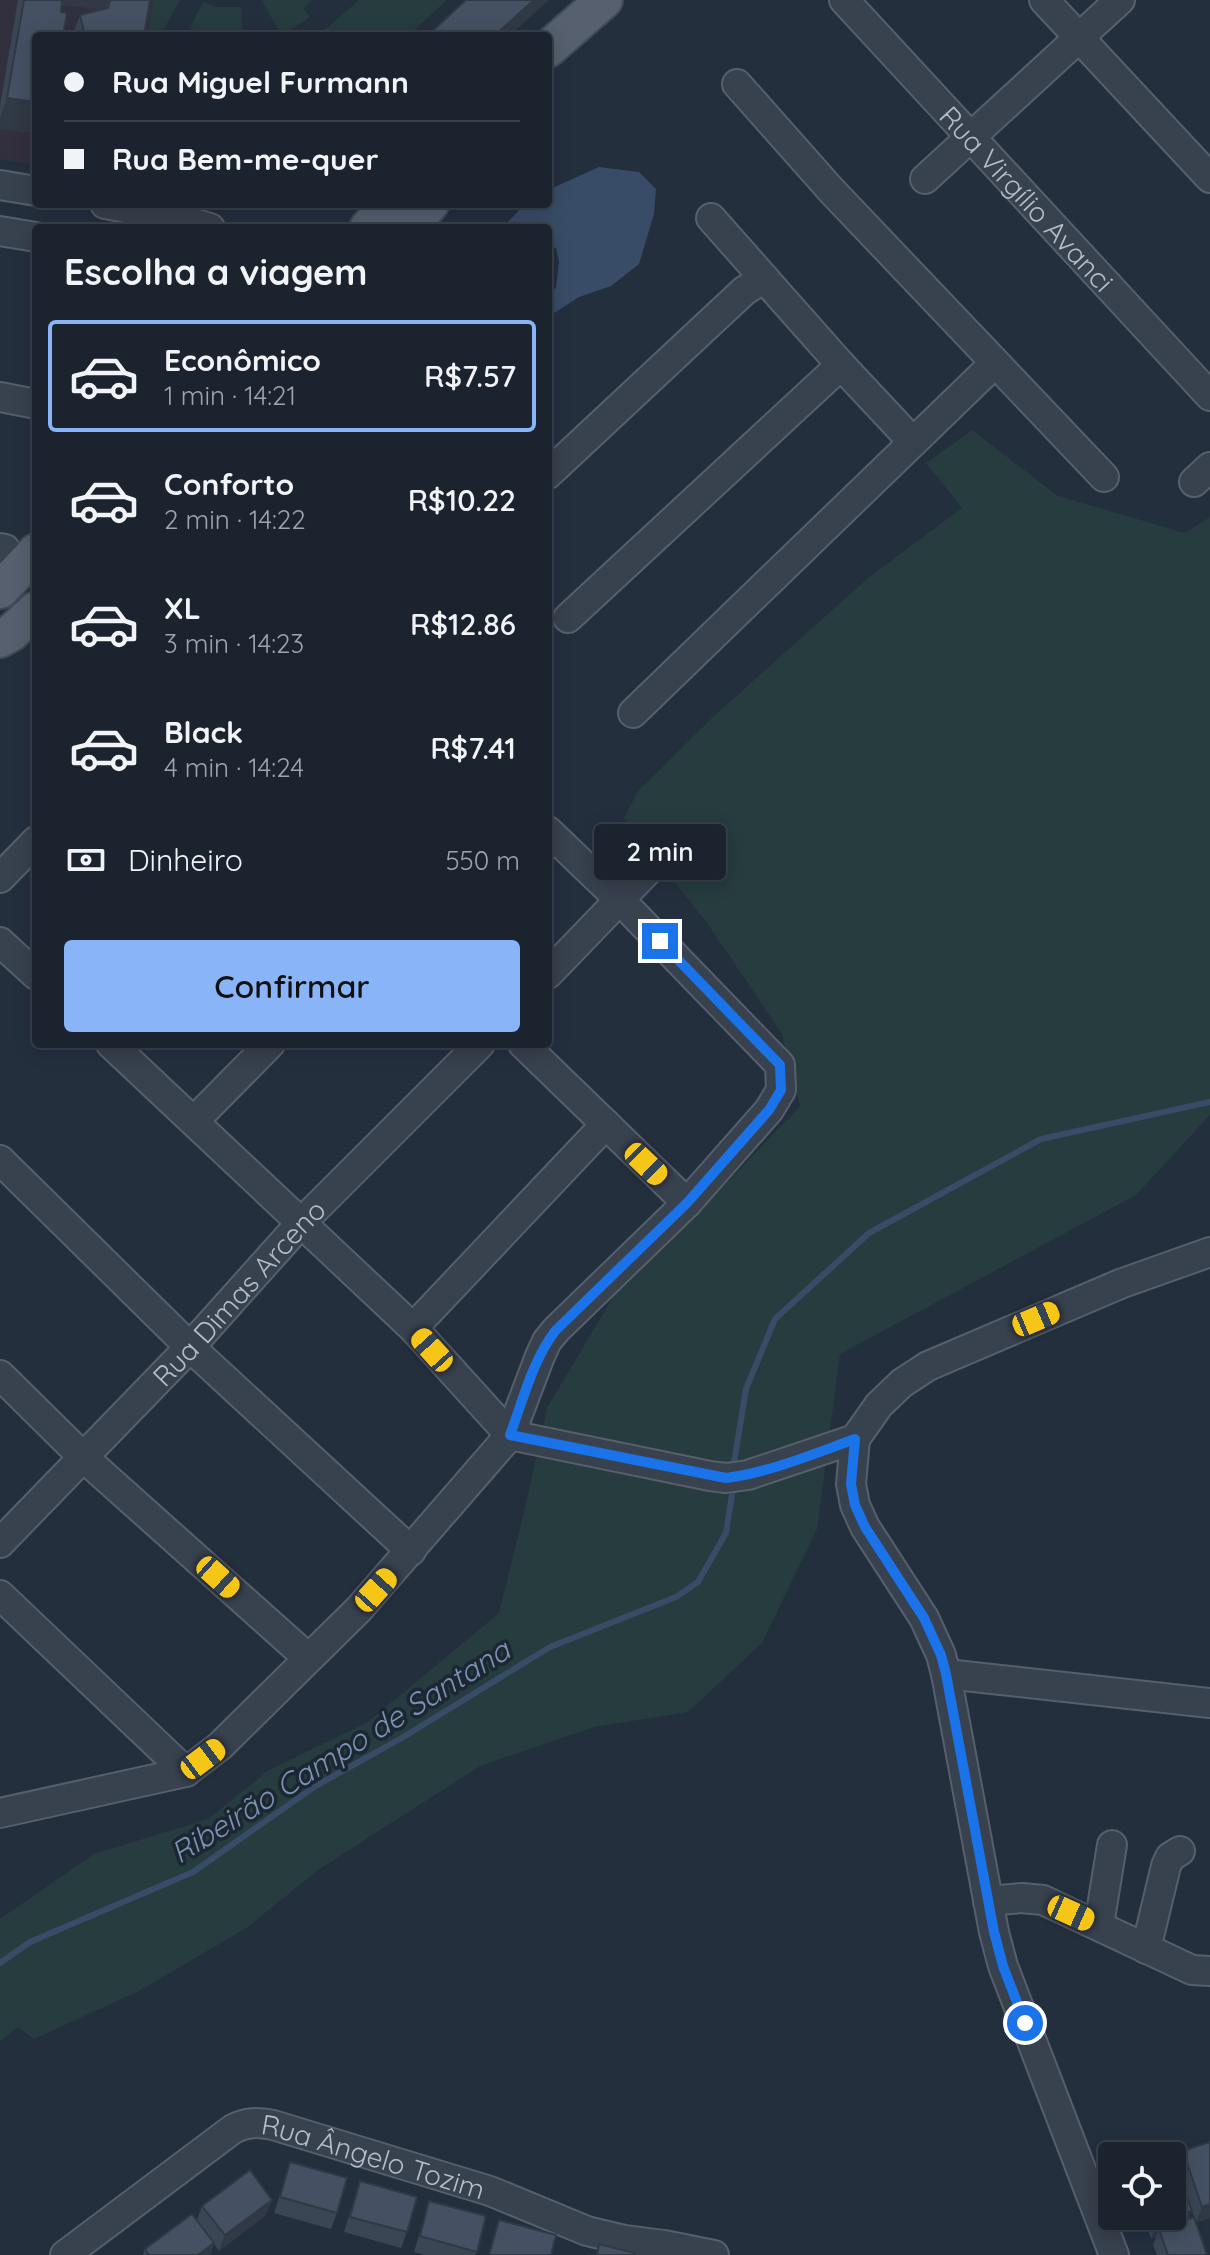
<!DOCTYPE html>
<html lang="pt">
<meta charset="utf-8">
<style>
:root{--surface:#1b232e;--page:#282f3a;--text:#f1f3f6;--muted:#a0a4aa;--line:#39404a;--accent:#8ab4f8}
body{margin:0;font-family:Quicksand,sans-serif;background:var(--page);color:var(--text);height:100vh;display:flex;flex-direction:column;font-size:30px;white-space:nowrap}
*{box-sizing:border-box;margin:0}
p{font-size:26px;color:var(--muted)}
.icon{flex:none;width:44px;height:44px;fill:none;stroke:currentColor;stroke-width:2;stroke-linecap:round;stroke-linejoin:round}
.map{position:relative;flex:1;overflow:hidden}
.side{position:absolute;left:32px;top:224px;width:520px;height:824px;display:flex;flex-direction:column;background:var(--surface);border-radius:8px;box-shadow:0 4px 20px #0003,0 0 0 2px var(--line)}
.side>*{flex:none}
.hud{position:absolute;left:32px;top:32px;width:520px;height:176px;border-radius:8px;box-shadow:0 4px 20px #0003,0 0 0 2px var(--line);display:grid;align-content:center;height:176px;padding:0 32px;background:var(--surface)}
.controls{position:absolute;left:1098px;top:2142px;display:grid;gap:16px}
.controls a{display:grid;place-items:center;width:88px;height:88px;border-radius:8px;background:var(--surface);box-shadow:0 4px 20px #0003,0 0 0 2px var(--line);font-size:40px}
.end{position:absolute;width:36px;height:36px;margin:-18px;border:10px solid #1a73e8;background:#fff;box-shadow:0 0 0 4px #fff}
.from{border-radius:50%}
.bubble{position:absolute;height:56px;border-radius:8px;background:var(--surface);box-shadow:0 4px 20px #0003,0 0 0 2px var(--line);font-size:26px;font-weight:600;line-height:56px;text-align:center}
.car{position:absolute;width:24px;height:48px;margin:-24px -12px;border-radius:10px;box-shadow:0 0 6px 2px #0007;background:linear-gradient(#f5c518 24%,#345 0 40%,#f5c518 0 76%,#345 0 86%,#f5c518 0)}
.hud b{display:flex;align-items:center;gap:28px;height:76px;font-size:30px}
.hud b+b{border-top:2px solid var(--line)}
.hud i{width:20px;height:20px;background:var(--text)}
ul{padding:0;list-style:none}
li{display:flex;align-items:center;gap:24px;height:112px;margin:0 16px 12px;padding:0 16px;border:4px solid transparent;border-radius:8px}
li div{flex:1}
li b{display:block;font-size:30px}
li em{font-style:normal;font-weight:600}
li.on{border-color:var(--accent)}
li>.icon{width:72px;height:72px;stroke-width:1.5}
h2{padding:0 32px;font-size:36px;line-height:96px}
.pay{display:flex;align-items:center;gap:20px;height:88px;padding:0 32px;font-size:30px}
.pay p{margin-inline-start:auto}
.cta{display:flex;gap:16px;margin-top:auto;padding:16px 32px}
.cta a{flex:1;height:92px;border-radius:8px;background:var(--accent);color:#111;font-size:32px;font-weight:600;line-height:92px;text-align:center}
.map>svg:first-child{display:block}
</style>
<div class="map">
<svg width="1210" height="2255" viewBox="0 0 1210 2255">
<rect width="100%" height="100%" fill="#242f3e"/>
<path fill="#32303f" d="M0,0h153l-6,36h-111v129l-36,-6z"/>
<path fill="#263c3f" d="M153,0h27l-20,36h-13z
M264,0h48l-9,9 7,8 -28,19 -20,-35z
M359,0h88l-39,36h-90z
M203,2l13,5h25l2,29h-35l-18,-8z
M972,430l86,66 127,37 25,-16v598l-74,80 -296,159 -23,175 -55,114 -74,69 -94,15 -114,39 -162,104 -70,57 -109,64 -105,48 -16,-12 -18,14v-122l94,-65 114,-35 61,-49 99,-48 131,-109 25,-101 23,-104 70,-118 101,-98 82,-86 -18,-72 -75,-111 -83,-105 14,-27 76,-75 154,-138 94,-70 -36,-45z"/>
<path fill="#394c67" d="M599,167l40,5 17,17 -2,25 -15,50 -28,22 -32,11 -31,20v-24l8,-5 3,-26 -3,-14 -8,-3v-17h-46l23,-24h23v-14z"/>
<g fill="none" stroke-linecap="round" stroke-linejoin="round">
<path stroke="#394c67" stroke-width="6" d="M734,1463l12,-74 29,-70 94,-86 172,-94 169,-37
M0,1963l30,-21 163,-70 121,-85 91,-51 145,-89 126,-50 22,-15 28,-49 7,-45"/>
<defs>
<g id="minor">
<path id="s1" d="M844,0l366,396"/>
<path d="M1044,0l166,178"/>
<path d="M737,84l94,106 273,287"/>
<path d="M925,179l195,-179"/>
<path d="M0,185l36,6"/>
<path d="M105,204l64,12 41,12"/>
<path d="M711,218l53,60"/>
<path d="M0,231l36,6"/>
<path d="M0,397l36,7"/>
<path d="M548,474l196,-183 20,-13 77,87 72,77"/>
<path d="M1194,482l16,-15"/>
<path d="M0,548l5,1"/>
<path d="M568,618l273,-253"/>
<path d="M633,713l362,-350"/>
<path d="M0,878l36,-37"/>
<path d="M0,942l36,33"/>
<path d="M548,974l105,-109"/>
<path d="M111,1044l302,284 97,107"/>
<path d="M523,1044l164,159"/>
<path d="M194,1121l76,-77"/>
<path d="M0,1160l190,187 221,204"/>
<path d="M413,1328l193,-204"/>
<path d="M0,1375l83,82 225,201"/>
<path d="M510,1435l200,41 16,2 22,-3 107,-36 24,-34 23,-22 26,-17 192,-82 90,-32"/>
<path d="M855,1439l-4,45 4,21 10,22 59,91 17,37 5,19 48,258 9,34 111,289"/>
<path id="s2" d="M0,1543l190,-196 111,-124 179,-179"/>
<path d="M0,1595l186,177"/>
<path d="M946,1674l264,29"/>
<path d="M0,1813l186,-41 34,-26 139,-137 151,-174 30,-79 7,-15 9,-11 131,-127 82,-93 12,-20 -1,-25 -160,-165 -72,-69"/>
<path d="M988,1901l34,-3 21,2 149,70 18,1"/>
<path d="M1099,1925l13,-80"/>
<path d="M1146,1949l20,-83 4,-9 10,-6"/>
<path id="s3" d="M65,2255l168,-126c14,-7 24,-7 40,-4l217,66 97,40 38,9 39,5 50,10"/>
</g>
<path id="major" d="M548,49l56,-49
M368,228l23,-24
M409,228l21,-24
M0,590l36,-38
M0,639l11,-6 25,-23"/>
</defs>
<use href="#minor" stroke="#565f6c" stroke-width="32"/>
<use href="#major" stroke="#414a57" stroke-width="40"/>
<use href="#minor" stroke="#38414e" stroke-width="28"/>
<use href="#major" stroke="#56606e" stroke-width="36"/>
</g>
<path fill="#3b4654" d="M18,0h132l-6,36h-72l8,-21 23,-6 -41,-4 -26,128 -36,-4v-23z
M1210,2142v76l-14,5 -19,-56 6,-16z
M290,2162l47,51 -6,16 -57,-16z
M360,2181l47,51 -6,16 -57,-16z
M429,2201l48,51 -2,3h-50l-11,-3z
M202,2206l64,9 -47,36 -5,-7 -4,11h-67l2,-6 52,-29z
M1192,2211l-4,8 19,36h-50l-4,-10 3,-8 -5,2 -8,-23h29z"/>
<path fill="#303945" d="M56,0h53l-4,9 -51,-4z
M534,0h15l-40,36h-15z
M7,98l29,4v31l-36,-4v-11z
M272,2200l-6,15 -47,36 6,-16z
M1210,2204v14l-14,5 6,-16z
M1192,2211l-6,16 -27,2 -3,8 -5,2 6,-16z
M214,2243l-4,12h-12z"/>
<path fill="#455162" stroke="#303945" stroke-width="2" d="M24,0h38l-1,12 6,1 -4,23h-27v66l-29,-4z
M110,0h40l-6,36h-59l-5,-21 28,-7z
M466,0h68l-40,36h-67z
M1210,2142v62l-8,3 -19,-56z
M1172,2155l20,56 -35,12 -3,-7h18v-60h-2z
M290,2162l57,16 -10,35 -57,-16z
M250,2170l22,30 -47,35 -23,-29z
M360,2181l57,16 -10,35 -57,-15z
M429,2201l57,15 -9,36 -57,-16z
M192,2214l22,29 -16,12h-49l-4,-6z
M1194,2217l13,38h-39l-9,-26z
M499,2220l57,15 -5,20h-62z
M599,2244l36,9v2h-38z"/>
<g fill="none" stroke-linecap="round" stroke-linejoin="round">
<path stroke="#1a73e8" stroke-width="10" d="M660,941l120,124 1,25 -12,20 -82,93 -131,127c-23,29 -33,70 -46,105l216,43c45,-6 87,-24 129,-39l-4,45 4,21 10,22 59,91 17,37 5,19 48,258 9,34 22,57"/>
</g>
<g text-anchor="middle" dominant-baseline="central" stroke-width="7" stroke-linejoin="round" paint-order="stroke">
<g font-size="28" fill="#b4bcc9" stroke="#1d2633">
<text stroke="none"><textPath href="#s1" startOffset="270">Rua Virgílio Avanci</textPath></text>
<text stroke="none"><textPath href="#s2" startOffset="346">Rua Dimas Arceno</textPath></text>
<text stroke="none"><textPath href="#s3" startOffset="356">Rua Ângelo Tozim</textPath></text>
</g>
<g font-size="30" font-style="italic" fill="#7c92b1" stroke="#1d2633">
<text transform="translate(340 1751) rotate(-32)">Ribeirão Campo de Santana</text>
</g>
</g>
</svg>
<div class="controls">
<a><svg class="icon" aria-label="locate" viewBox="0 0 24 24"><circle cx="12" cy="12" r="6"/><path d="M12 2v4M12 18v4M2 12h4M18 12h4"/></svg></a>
</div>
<i class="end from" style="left:1025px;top:2023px"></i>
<i class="end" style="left:660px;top:941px"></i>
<div class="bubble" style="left:594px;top:824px;width:132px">2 min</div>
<i class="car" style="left:646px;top:1164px;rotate:134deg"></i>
<i class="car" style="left:1036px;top:1319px;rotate:67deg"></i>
<i class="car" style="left:432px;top:1350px;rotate:318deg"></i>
<i class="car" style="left:218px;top:1577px;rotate:132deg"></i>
<i class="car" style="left:376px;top:1590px;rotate:42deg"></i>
<i class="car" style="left:203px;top:1759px;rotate:53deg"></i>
<i class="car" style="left:1071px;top:1913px;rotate:114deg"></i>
<div class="hud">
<b><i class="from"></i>Rua Miguel Furmann</b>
<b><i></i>Rua Bem-me-quer</b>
</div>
<section class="side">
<h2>Escolha a viagem</h2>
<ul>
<li class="on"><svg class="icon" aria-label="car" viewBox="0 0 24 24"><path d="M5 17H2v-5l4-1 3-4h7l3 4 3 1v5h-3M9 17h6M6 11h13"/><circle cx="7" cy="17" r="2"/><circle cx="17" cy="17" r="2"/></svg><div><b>Econômico</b><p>1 min · 14:21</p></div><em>R$7.57</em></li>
<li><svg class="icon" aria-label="car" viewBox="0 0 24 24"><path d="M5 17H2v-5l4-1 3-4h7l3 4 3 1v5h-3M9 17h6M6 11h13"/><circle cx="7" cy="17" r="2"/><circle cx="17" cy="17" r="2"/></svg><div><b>Conforto</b><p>2 min · 14:22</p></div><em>R$10.22</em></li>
<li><svg class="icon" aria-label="car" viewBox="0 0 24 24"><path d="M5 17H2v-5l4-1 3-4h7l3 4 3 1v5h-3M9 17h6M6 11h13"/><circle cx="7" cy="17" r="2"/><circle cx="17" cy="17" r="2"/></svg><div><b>XL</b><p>3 min · 14:23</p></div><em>R$12.86</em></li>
<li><svg class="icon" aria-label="car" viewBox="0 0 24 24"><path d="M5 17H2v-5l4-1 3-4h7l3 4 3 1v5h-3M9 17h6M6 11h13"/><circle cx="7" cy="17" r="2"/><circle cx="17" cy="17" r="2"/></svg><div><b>Black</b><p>4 min · 14:24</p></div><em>R$7.41</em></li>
</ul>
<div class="pay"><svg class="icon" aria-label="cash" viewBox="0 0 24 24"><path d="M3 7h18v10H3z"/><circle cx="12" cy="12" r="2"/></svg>Dinheiro<p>550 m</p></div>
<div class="cta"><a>Confirmar</a></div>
</section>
</div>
